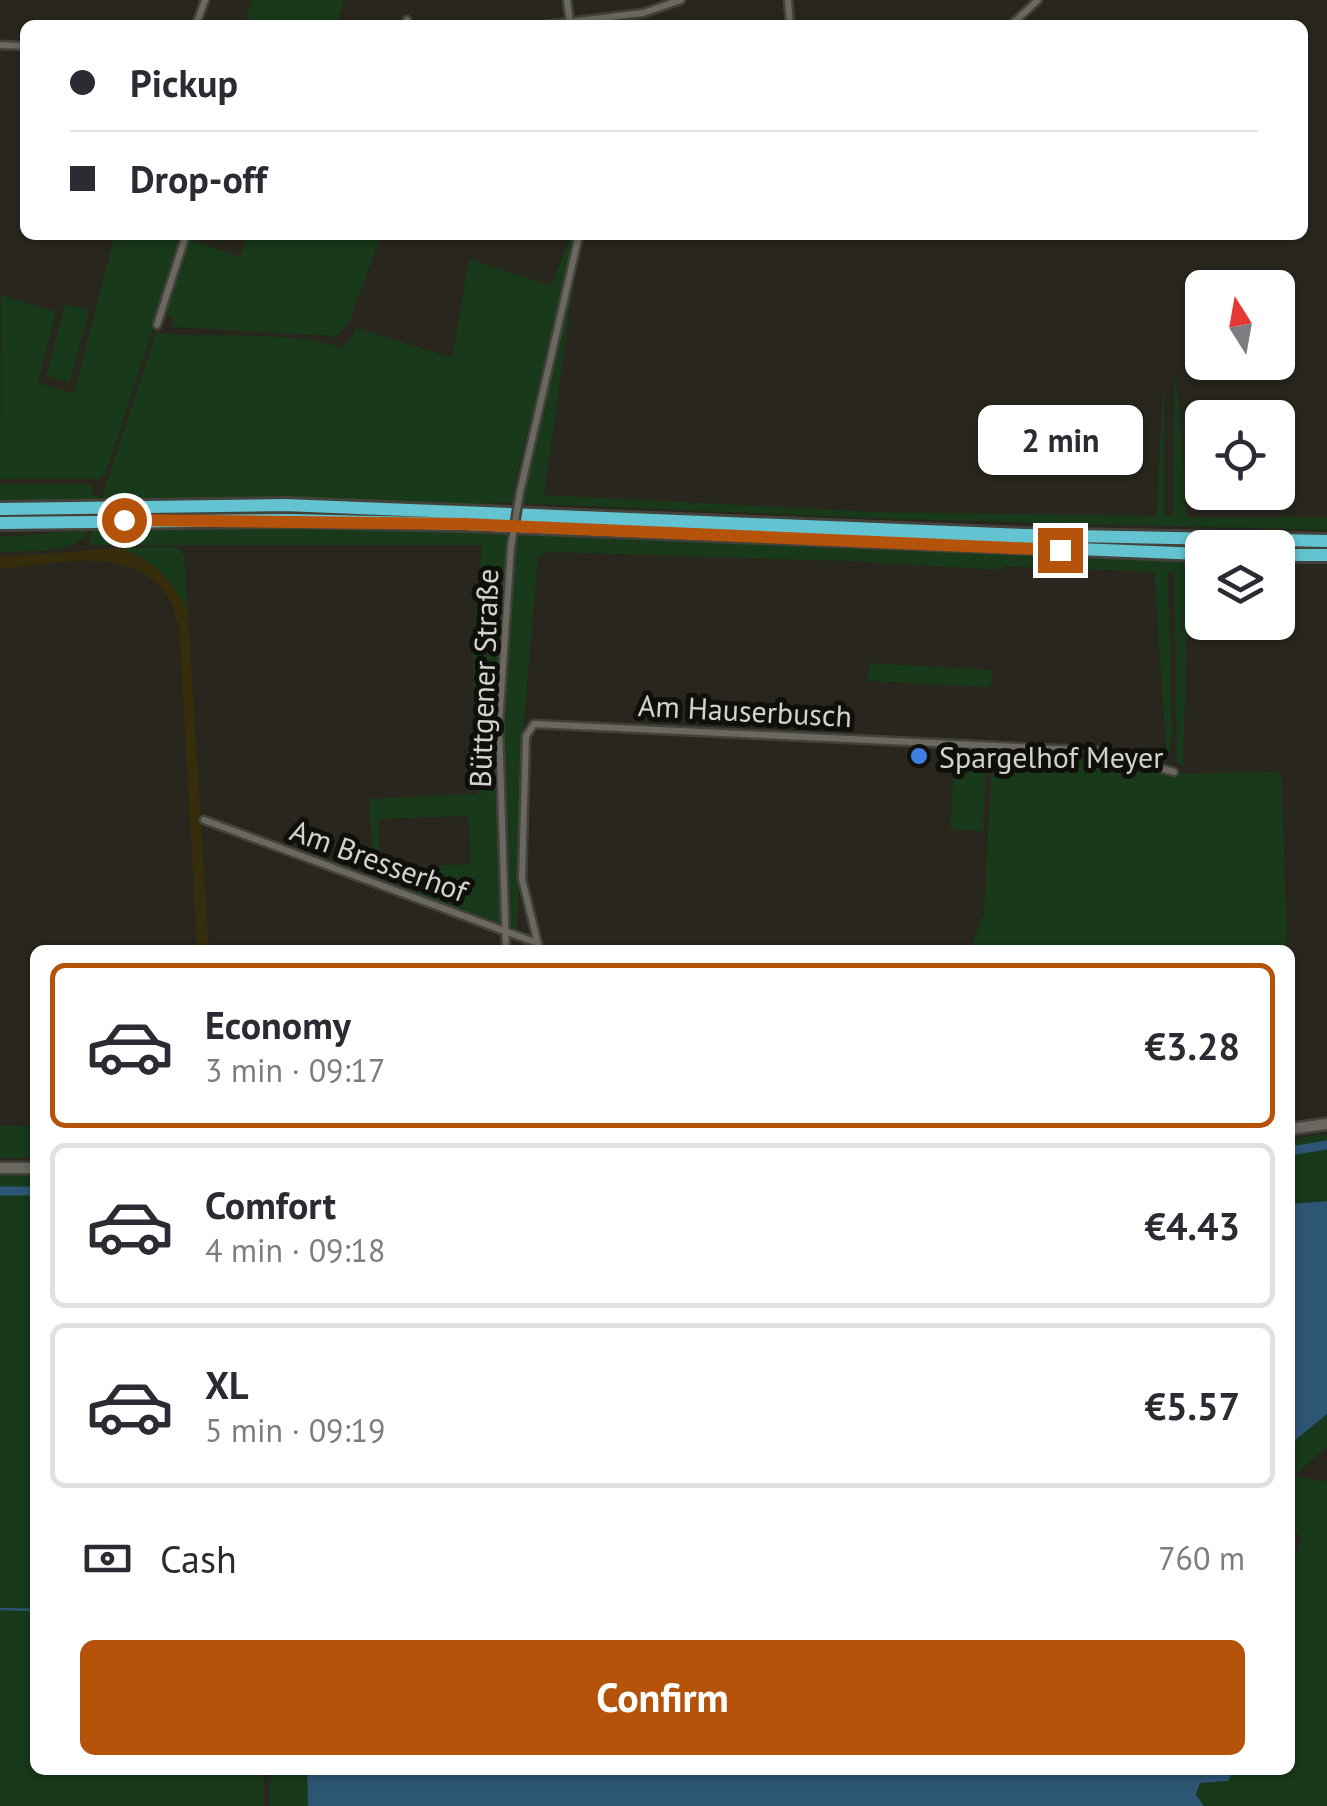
<!DOCTYPE html>
<meta charset="utf-8">
<style>
:root{--surface:#fff;--page:#f7f7f7;--text:#2b2b33;--muted:#7c7c81;--line:#e1e1e2;--accent:#b45309}
body{margin:0;font-family:"PT Sans",sans-serif;background:var(--page);color:var(--text);height:100vh;display:flex;flex-direction:column;font-size:38px;white-space:nowrap}
*{box-sizing:border-box;margin:0}
p{font-size:32px;color:var(--muted)}
.icon{flex:none;width:55px;height:55px;fill:none;stroke:currentColor;stroke-width:2;stroke-linecap:round;stroke-linejoin:round}
.map{position:relative;flex:1;overflow:hidden}
.panel{position:absolute;left:30px;top:945px;width:1265px;height:830px;display:flex;flex-direction:column;background:var(--surface);border-radius:15px;box-shadow:0 2px 8px #0004}
.panel>*{flex:none}
.hud{position:absolute;left:20px;top:20px;width:1288px;height:220px;border-radius:15px;box-shadow:0 2px 8px #0004;display:grid;align-content:center;height:220px;padding:0 50px;background:var(--surface)}
.needle{width:65px;rotate:349deg}
.tools{position:absolute;left:1185px;top:270px;display:grid;gap:20px}
.tools a{display:grid;place-items:center;width:110px;height:110px;border-radius:15px;background:var(--surface);box-shadow:0 2px 8px #0004;font-size:50px}
.end{position:absolute;width:45px;height:45px;margin:-22px;border:12px solid #b45309;background:#fff;box-shadow:0 0 0 5px #fff}
.from{border-radius:50%}
.bubble{position:absolute;height:70px;border-radius:15px;background:var(--surface);box-shadow:0 2px 8px #0004;font-size:32px;font-weight:800;line-height:70px;text-align:center}
.hud b{display:flex;align-items:center;gap:35px;height:95px;font-size:38px}
.hud b+b{border-top:2px solid var(--line)}
.hud i{width:25px;height:25px;background:var(--text)}
ul{padding:18px 0 0;list-style:none}
li{display:flex;align-items:center;gap:30px;height:165px;margin:0 20px 15px;padding:0 30px;border:5px solid var(--line);border-radius:15px}
li div{flex:1}
li b{display:block;font-size:38px}
li em{font-style:normal;font-weight:800}
li.current{border-color:var(--accent)}
li>.icon{width:90px;height:90px;stroke-width:1.5}
.pay{display:flex;align-items:center;gap:25px;height:110px;padding:0 50px;font-size:38px}
.pay p{margin-inline-start:auto}
.cta{display:flex;gap:20px;margin-top:auto;padding:20px 50px}
.cta a{flex:1;height:115px;border-radius:15px;background:var(--accent);color:#fff;font-size:40px;font-weight:800;line-height:115px;text-align:center}
.map>svg:first-child{display:block}
</style>
<div class="map">
<svg width="1327" height="1806" viewBox="0 0 1327 1806">
<rect width="100%" height="100%" fill="#28261d"/>
<path fill="#18391a" d="M252,0h92l-6,25h-74l-18,-6z
M115,235h46l20,8 -76,232 -7,4h-98l1,-184 55,17 -18,71 36,10z
M247,235h134l-32,88 -12,13 -165,-9 2,-7 -10,-9 23,-72 53,18z
M571,235h3l-61,258h12l51,-227 -32,229 330,17 282,4 8,-142 1,141 8,1 1,-143 6,36 6,108h141v13l-436,-11 -401,-17 -6,31 718,29v11h-13l-6,196 -6,-8 -3,-189 -6,1 4,164 -5,26 -13,-191 -151,-6 -1,4 -153,-9 -300,-9 -11,5 -14,166 -7,206c-34,-11 -70,-23 -105,-36l-1,-26 60,-3 -3,-48 -90,3 4,63 -8,-3 -5,-80 108,-5 -5,-147 10,-102h-393l2,-15 66,-199c20,6 34,3 54,4 44,1 91,0 132,13l14,-20 95,30 17,-99 82,27z
M65,304l24,6 -19,72 -24,-6z
M0,484h92v11l8,1 -2,4h-98z
M88,530c-10,26 -63,20 -88,22v-15z
M176,547l8,8 4,58c-13,-31 -37,-53 -68,-65z
M869,663l123,7 -1,17 -123,-6z
M955,746l27,2 5,5 -4,78 -33,-2z
M998,749l102,5 71,20 106,-2 5,4 5,174h-317l14,-37 8,-160z
M0,1126h35v32h-35z
M1327,1134v67l-37,3v-65z
M35,1172v598h229v36h-264v-633z
M1327,1414v33l-29,25 -8,-7 4,-24z
M1296,1476l31,6v324h-123l-8,-10 4,-13 28,-2 6,-11h56v-200l12,-33 -12,-8c0,-19 -1,-35 6,-53z
M269,1770h38l1,36h-39z"/>
<path fill="#352d0c" d="M120,548c34,13 54,31 68,65l21,337h-12l-18,-324c-4,-9 -6,-21 -11,-29 -36,-54 -115,-33 -168,-28v-12z"/>
<path fill="#2d5675" d="M1327,1201v213l-33,27 -4,12v-249z
M307,1770h927l-6,11 -28,2 -4,12 8,11h-896z"/>
<g fill="none" stroke-linecap="round" stroke-linejoin="round">
<path stroke="#2d5675" stroke-width="2.5" d="M0,1609l35,1"/>
<path stroke="#2d5675" stroke-width="9" d="M1290,1151l37,-6
M0,1191h35"/>
<defs>
<path id="street" d="M567,0l3,23
M788,0l2,25
M196,25l9,-25
M406,25l1,-5
M545,25l98,-12 38,-13
M1011,25l27,-25
M0,45l25,1
M157,325l29,-90
M520,492l59,-257
M204,820l333,123
M538,944l-16,-65 4,-143 8,-12 566,27 74,21
M506,950l-7,-225 12,-178"/>
<path id="secondary" d="M1290,1129l37,-5
M0,1168h35"/>
<path id="highway" d="M0,509l285,-4 740,30 302,6
M0,523l288,-3 177,4 737,30
M1278,555h49"/>
</defs>
<use href="#street" stroke="#43423a" stroke-width="11"/>
<use href="#secondary" stroke="#43423a" stroke-width="15"/>
<use href="#highway" stroke="#43423a" stroke-width="18"/>
<use href="#street" stroke="#6a685f" stroke-width="6"/>
<use href="#secondary" stroke="#6a685f" stroke-width="10"/>
<use href="#highway" stroke="#64c3d1" stroke-width="12"/>
<defs>
<path id="street-bridge" d="M511,547l9,-55"/>
</defs>
<use href="#street-bridge" stroke="#43423a" stroke-width="11" stroke-linecap="butt"/>
<use href="#street-bridge" stroke="#6a685f" stroke-width="6"/>
</g>
<g fill="none" stroke-linecap="round" stroke-linejoin="round">
<path stroke="#b45309" stroke-width="12" d="M124,520l340,4 596,26"/>
</g>
<circle fill="#3f7fe0" stroke="#100f0b" stroke-width="4" cx="919" cy="756" r="10"/>
<g text-anchor="middle" dominant-baseline="central" stroke-width="10" stroke-linejoin="round" paint-order="stroke">
<g font-size="30" fill="#d3d2cc" stroke="#100f0b">
<text transform="translate(483 678) rotate(-88)">Büttgener Straße</text>
<text transform="translate(745 710) rotate(3)">Am Hauserbusch</text>
<text transform="translate(379 860) rotate(20)">Am Bresserhof</text>
</g>
<g font-size="30" fill="#d3d2cc" stroke="#100f0b" text-anchor="start">
<text x="939" y="756">Spargelhof Meyer</text>
</g>
</g>
</svg>
<div class="tools">
<a><svg class="needle" viewBox="-14 -14 28 28"><path d="M0-13l5 13h-10z" fill="#e53935"/><path d="M0 13l5-13h-10z" fill="#7c7c81"/></svg></a>
<a><svg class="icon" aria-label="locate" viewBox="0 0 24 24"><circle cx="12" cy="12" r="6"/><path d="M12 2v4M12 18v4M2 12h4M18 12h4"/></svg></a>
<a><svg class="icon" aria-label="layers" viewBox="0 0 24 24"><path d="M12 4l9 5-9 5-9-5zM3 14l9 5 9-5"/></svg></a>
</div>
<i class="end from" style="left:124px;top:520px"></i>
<i class="end" style="left:1060px;top:550px"></i>
<div class="bubble" style="left:978px;top:405px;width:165px">2 min</div>
<div class="hud">
<b><i class="from"></i>Pickup</b>
<b><i></i>Drop-off</b>
</div>
<section class="panel">
<ul>
<li class="current"><svg class="icon" aria-label="car" viewBox="0 0 24 24"><path d="M5 17H2v-5l4-1 3-4h7l3 4 3 1v5h-3M9 17h6M6 11h13"/><circle cx="7" cy="17" r="2"/><circle cx="17" cy="17" r="2"/></svg><div><b>Economy</b><p>3 min · 09:17</p></div><em>€3.28</em></li>
<li><svg class="icon" aria-label="car" viewBox="0 0 24 24"><path d="M5 17H2v-5l4-1 3-4h7l3 4 3 1v5h-3M9 17h6M6 11h13"/><circle cx="7" cy="17" r="2"/><circle cx="17" cy="17" r="2"/></svg><div><b>Comfort</b><p>4 min · 09:18</p></div><em>€4.43</em></li>
<li><svg class="icon" aria-label="car" viewBox="0 0 24 24"><path d="M5 17H2v-5l4-1 3-4h7l3 4 3 1v5h-3M9 17h6M6 11h13"/><circle cx="7" cy="17" r="2"/><circle cx="17" cy="17" r="2"/></svg><div><b>XL</b><p>5 min · 09:19</p></div><em>€5.57</em></li>
</ul>
<div class="pay"><svg class="icon" aria-label="cash" viewBox="0 0 24 24"><path d="M3 7h18v10H3z"/><circle cx="12" cy="12" r="2"/></svg>Cash<p>760 m</p></div>
<div class="cta"><a>Confirm</a></div>
</section>
</div>
